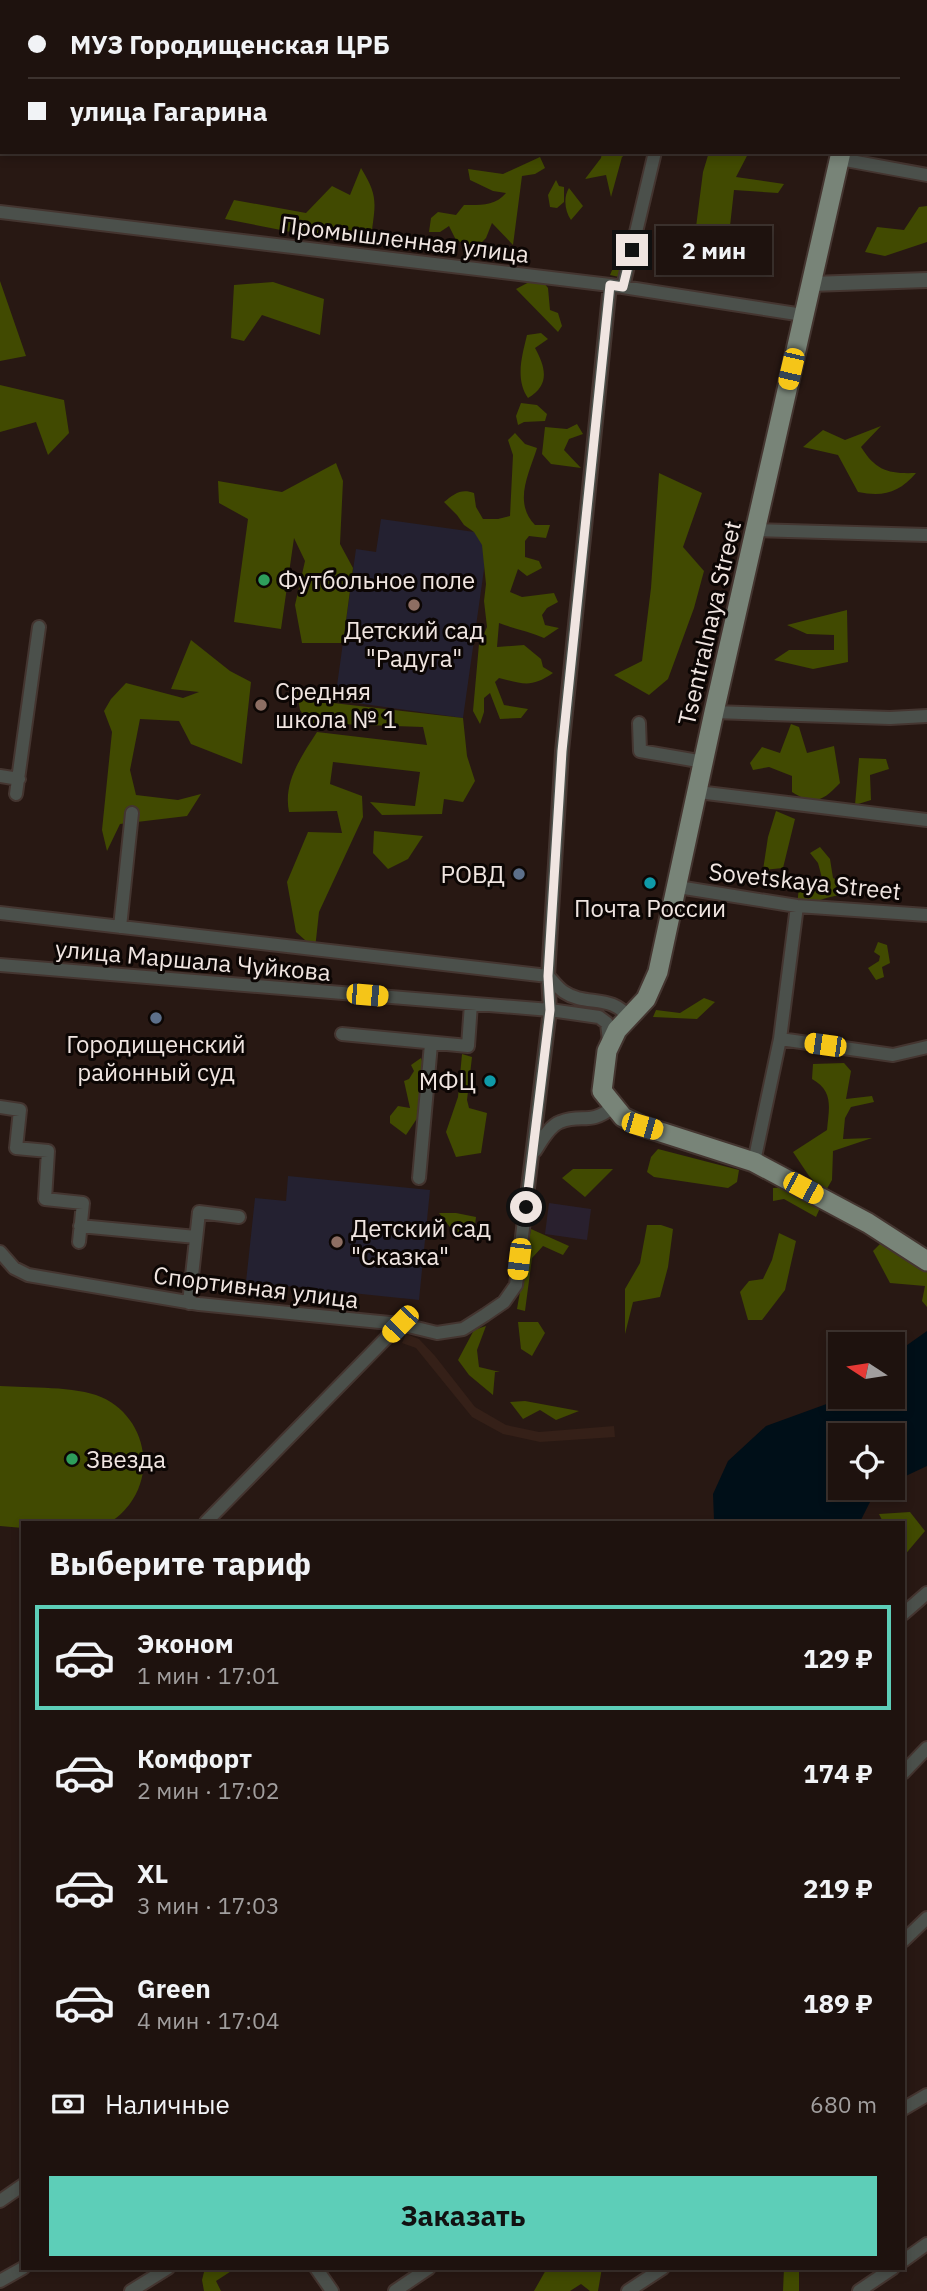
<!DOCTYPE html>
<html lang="ru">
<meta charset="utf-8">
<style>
:root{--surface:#1e120e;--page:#261b17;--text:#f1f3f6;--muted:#a19e9e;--line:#3c322e;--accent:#5dceb8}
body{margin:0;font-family:"IBM Plex Sans",sans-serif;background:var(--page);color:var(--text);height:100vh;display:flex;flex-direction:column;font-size:26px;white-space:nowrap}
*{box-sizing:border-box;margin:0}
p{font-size:23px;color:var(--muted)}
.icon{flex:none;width:38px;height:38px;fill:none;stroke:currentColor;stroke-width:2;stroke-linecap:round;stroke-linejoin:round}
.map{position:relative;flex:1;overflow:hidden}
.sheet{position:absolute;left:21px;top:1521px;width:884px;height:749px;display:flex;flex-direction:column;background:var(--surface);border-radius:0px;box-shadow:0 4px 10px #0003,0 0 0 2px var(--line)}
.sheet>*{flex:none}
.guide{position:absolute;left:0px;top:0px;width:928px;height:154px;box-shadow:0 4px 10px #0003,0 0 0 2px var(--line);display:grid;align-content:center;height:154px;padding:0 28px;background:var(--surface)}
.needle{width:46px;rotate:282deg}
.fabs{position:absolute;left:828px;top:1332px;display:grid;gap:14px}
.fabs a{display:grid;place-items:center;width:77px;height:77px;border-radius:0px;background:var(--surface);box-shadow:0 4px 10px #0003,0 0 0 2px var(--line);font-size:35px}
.end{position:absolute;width:32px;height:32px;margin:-16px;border:9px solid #f0e5e1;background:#111;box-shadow:0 0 0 4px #111}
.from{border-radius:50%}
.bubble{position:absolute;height:49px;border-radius:0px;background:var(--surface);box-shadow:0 4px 10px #0003,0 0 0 2px var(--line);font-size:23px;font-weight:700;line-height:49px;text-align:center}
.car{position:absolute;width:21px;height:42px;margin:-21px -10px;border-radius:9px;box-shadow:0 0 5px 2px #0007;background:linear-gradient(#f5c518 24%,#345 0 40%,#f5c518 0 76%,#345 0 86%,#f5c518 0)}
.guide b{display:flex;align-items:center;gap:24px;height:66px;font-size:26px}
.guide b+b{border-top:2px solid var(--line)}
.guide i{width:18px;height:18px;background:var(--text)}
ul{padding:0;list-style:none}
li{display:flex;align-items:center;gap:21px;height:105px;margin:0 14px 10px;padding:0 14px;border:4px solid transparent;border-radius:0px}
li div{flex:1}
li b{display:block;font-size:26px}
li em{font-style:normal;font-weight:700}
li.selected{border-color:var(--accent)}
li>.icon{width:63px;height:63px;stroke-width:1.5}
h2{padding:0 28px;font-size:32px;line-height:84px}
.pay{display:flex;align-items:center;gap:18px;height:77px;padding:0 28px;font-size:26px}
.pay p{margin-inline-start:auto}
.action{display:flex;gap:14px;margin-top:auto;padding:14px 28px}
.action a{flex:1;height:80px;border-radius:0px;background:var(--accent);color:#111;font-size:28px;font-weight:700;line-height:80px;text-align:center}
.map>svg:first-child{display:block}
</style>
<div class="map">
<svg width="927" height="2291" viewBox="0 0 927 2291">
<rect width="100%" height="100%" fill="#281813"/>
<path fill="#352018" d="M406,1334l13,5 16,17 40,51 31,18 33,7 75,-6 1,11 -75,5 -37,-8 -31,-17 -56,-69 -14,-5z"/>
<path fill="#242131" d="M381,519l108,15 -26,184 -128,-18 21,-151 20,3z
M288,1176l142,14 -11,110 -173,-18 9,-84 31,3z"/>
<path fill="#29202e" d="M549,1203l42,6 -4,31 -42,-6z"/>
<path fill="#414a01" d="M602,152h27l-7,5 -11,40 -5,-22 -21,4 16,-21z
M709,152h40l-13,25 48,7 -6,9 -44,-3 -4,36 34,26 -50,2 -18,-27 7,-55z
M540,157l5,11 -10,6 -13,2 -9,69 -21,-22 -6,15 -10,10 -20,-8 -7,-14 -9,6h-11l2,-14 7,-6 18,3 8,-10c17,0 31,1 42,-12l-13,-2 -23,-11 -2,-11 35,5z
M361,168c16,26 15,33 11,62l-40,10 -107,-21 9,-19 72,13 26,-27 18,9z
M556,180l3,6 5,1v15l-7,6 -7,-1 -2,-12z
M569,188l14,18 -12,14c-6,-9 -8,-22 -2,-32z
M927,206v36l-42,14 -20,-4 12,-25 27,3 15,-23z
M621,231l10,4 1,15 -10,8 -3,19 -9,-2 9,-21 -3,-18z
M0,281l26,75 -26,5z
M531,281l13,2 4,5 2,22 8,3 4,13 -4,6 -42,-43z
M273,282l51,17 -4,36 -58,-20 -18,26 -13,-3 3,-53z
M541,333l7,6 -13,9c11,20 15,37 -7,50 -13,-19 -6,-42 -1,-63z
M0,385l64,15 5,33 -21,22 -12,-33 -36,10z
M521,403l16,2 10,9 -2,7 -21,1 -6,3 -2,-9z
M577,424l6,10 -14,5 -5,11 17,18 -30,-4 -9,-10 3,-27 22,2z
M881,426l-20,21c15,24 28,27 55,26 -17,20 -33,24 -58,19l-20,-37 -35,-8 20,-17 22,10z
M515,433l10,11 12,4c-8,26 -24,54 -2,77h15l-4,13 -17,-2 -4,5v16l14,4 3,7 -15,8 -9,-7 -8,23 12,5 32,-4 4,9 -11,6 -5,7 3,10 14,3 -15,10c-15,-7 -30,-9 -45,-15l-2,24 27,-2 17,14 2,8 10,6c-22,15 -29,11 -54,5l-4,4 9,23 24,4 -7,9 -21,1 -10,-26 -6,5v14l-4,12 -7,-13 6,-67 8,-17 -3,-26 2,-17 -4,-39 -8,-13 -10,-7 -7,-10 -13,-13c10,-8 17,-14 30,-9l2,14 7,12h15l12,-3 3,-61 -5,-15z
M336,463l7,18 -3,63 13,24 -10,75h-41l-7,-38 10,-44 -11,-23 -13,91 -47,-7 14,-103 -29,-16 -1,-22 64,11z
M659,473l43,20 -19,54 21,24 -10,37 -26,71 -19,16 -35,-20 28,-14 9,-73z
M847,610l1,52 -35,7 -39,-9 15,-10h45v-15l-27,-1 -20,-9z
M191,640l39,31 21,11 -9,82 -51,-20 -12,-23 -39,-2 -10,51 6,25 42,5 23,-6 -14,22 -67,8 -13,27 -5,-21 10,-98 -8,-21 7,-12 15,-16 57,15 16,-6 -28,-3z
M296,687l20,14 147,17 4,38 8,25 -12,21 -19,-3 -2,15 -60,1 -12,-13 45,4 5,-34 -87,-10 -3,22 32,12 1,21 -44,95 -4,37 -19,-17 -9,-50 21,-50 34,1 -5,-22 -48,1c-6,-30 12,-55 28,-80l110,13 -4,-18 -114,-4 -9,-13z
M791,724l8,3 8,26 27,-7 6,37c-17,18 -26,23 -48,9v-16l-23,-9 -16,3 -3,-7 12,-16 18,6z
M859,758l27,1 3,10 -19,6 1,25 -16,5z
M776,811l19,8 -12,49 -20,2 5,-33z
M374,831l49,5 -15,23 -20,10 -15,-16z
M820,847l10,12 3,19 15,8 -7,9c-17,2 -28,9 -44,11l2,-19 15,3 8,-12 -4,-15 -8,-10z
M878,942l9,3 3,18 -8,4 2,10 -8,3 -8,-12 11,-7 1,-5 -6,-4z
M704,998l11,4 -18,17 -44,-2 3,-7 24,3z
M462,1054l10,3 -5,43 2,8 18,5 -6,40 -25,4 -10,-25 12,-35z
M421,1058l3,9 -6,50 -12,18 -16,-12v-7l8,-10 12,2 -6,-27 5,-2 5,-8 -3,-6z
M844,1063l7,8 -5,28 26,-3 2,6 -23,5 -6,11 -2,21 29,-1 -39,13 -1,29 -7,12 -16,-16 -16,-24 34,-22c2,-22 7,-39 -15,-51l1,-15z
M658,1149l81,21 -2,12 -9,6 -74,-11 -7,-5 4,-15z
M573,1169h40l-28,28 -23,-19z
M790,1187l30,21 -4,9 -32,-18 -11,2v-13z
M439,1213h17l20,4 -2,16 -18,2z
M647,1225h14l12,4 -5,38 -8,30 -27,5 -8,32v-45l15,-26z
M531,1229l38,17 -6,9 -20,-9 -11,12 -7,53 -8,-2z
M779,1233l17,8 -11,49 -23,30h-14l-8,-28 9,-11 14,-2 9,-19z
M881,1243l46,22v42l-5,-6 3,-15 -35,-3 -17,-32z
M518,1322h20l7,11 -13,23 -11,-7z
M486,1326l-9,24 2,17 21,5h-5l-2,23 -24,-20 -11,-15 16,-30z
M0,1386c28,2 76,0 101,11 42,18 56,72 28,108 -5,6 -13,15 -20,17 -6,2 -16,0 -22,0 -21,0 -43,0 -64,0v6l-23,-2z
M525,1401l54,10 -23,9 -16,-10 -17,9 -13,-17z
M910,1512l15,19 -22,26v-35h-20l-4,-8z
M205,2268h31l-20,13 5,10h-17l-2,-11z
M547,2268h55l-4,23h-8l-9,-7 -11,7h-36z
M784,2268h15v23h-16z"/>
<path fill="#000f18" d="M927,1331v135l-34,16 -1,-47h-52v53h45l-13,10 -12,24h-177l31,-2 -1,-26 15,-33 38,-35 66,-24 8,-7 52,1 1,-41z"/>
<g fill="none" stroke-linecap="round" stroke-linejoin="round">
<defs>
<path id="minor" d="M76,0l16,2
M107,2v-2
M689,2l1,-2
M0,62h2
M840,159l87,16
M0,212l610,73 193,30
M623,287l32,-135
M755,530l172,5
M714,712l176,6 37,-2
M639,723l1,28 64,11
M0,776l19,3
M698,792l229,28
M16,794l23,-167
M678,887l119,19 130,9
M0,913l548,63
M120,927l12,-114
M0,965l550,45 49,7 8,6 2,18
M548,976c5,5 10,12 16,16 22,15 48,1 66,27l-5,1
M342,1034l126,12 3,-42
M780,1039l113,16 34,-8
M0,1107l20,3 -4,38 32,3 -3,48 38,4 -4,39
M535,1151c6,-9 14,-25 25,-29 23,-9 29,4 53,-15
M754,1162l26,-123 17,-133
M419,1178l12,-134
M80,1226l116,11
M0,1252l14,16 14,7 171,29 201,20 37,9 26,-4 22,-14 19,-13 12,-17 34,-275 -2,-34 14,-225 48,-466
M189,1303l10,-91 40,5
M206,1522l194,-198
M903,1614l24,-21
M903,1773l24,-25
M903,1941l24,-23
M903,2109l24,-14
M0,2201l23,-16
M903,2261l24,-17
M316,2268l16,23
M0,2281l23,-13
M131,2291l37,-23
M395,2291l34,-23
M628,2291l35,-23
M859,2291l34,-23"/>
<path id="tertiary" d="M811,284l116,-4"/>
<path id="primary" d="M877,2v-2
M841,152l-127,560 -56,260 -12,27 -29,31 -10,21 -5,40 21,26 19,9 112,36 114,61 59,38"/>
</defs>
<use href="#minor" stroke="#443530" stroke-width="16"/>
<use href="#tertiary" stroke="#443530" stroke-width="18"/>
<use href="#primary" stroke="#443530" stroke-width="23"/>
<use href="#minor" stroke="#4b504b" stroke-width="12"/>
<use href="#tertiary" stroke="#4b504b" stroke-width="14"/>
<use href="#primary" stroke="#788478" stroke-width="19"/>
</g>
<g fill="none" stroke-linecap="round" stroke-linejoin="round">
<path stroke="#f0e5e1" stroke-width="9" d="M526,1207l24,-197 -2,-34 14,-225 48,-466 13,2 9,-37"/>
</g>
<g fill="#2e9e5b" stroke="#0c0604" stroke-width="2.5">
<circle cx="264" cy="580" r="7"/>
<circle cx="72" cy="1459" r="7"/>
</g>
<g fill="#8d6e63" stroke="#0c0604" stroke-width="2.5">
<circle cx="414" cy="605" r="7"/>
<circle cx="261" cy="705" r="7"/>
<circle cx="337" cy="1242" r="7"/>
</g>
<g fill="#5c6f8a" stroke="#0c0604" stroke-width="2.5">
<circle cx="519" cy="874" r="7"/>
<circle cx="156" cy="1018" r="7"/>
</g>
<g fill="#0f9aa8" stroke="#0c0604" stroke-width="2.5">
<circle cx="650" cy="883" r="7"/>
<circle cx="490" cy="1081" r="7"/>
</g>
<g text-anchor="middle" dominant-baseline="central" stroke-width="6" stroke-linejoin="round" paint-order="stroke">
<g font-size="24" fill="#f0e5e1" stroke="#0c0604">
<text transform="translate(405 239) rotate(7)">Промышленная улица</text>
<text transform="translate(709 623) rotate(-77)">Tsentralnaya Street</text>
<text transform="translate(805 881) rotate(6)">Sovetskaya Street</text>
<text transform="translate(193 960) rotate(5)">улица Маршала Чуйкова</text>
<text transform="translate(256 1287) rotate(7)">Спортивная улица</text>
</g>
<g font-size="24" fill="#f0e5e1" stroke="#0c0604" text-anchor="start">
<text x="278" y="580">Футбольное поле</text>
<text x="414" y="630" text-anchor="middle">Детский сад<tspan x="414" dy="28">"Радуга"</tspan></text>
<text x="275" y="691">Средняя<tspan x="275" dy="28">школа № 1</tspan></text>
<text x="505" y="874" text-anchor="end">РОВД</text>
<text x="650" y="908" text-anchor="middle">Почта России</text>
<text x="156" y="1044" text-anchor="middle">Городищенский<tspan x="156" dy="28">районный суд</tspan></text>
<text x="476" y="1081" text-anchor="end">МФЦ</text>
<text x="351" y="1228">Детский сад<tspan x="351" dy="28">"Сказка"</tspan></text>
<text x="86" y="1459">Звезда</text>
</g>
</g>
</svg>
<div class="fabs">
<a><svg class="needle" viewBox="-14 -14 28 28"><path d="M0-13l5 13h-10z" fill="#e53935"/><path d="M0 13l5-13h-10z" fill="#a19e9e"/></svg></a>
<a><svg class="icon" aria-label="locate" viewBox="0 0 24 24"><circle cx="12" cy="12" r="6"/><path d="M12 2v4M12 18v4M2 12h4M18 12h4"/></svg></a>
</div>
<i class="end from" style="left:526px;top:1207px"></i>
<i class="end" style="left:632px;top:250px"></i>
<div class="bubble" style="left:656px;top:226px;width:116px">2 мин</div>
<i class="car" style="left:791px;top:369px;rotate:193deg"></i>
<i class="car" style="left:367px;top:995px;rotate:95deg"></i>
<i class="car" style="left:825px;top:1045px;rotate:278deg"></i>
<i class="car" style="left:642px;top:1126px;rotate:106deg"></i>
<i class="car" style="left:803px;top:1188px;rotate:118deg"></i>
<i class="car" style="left:519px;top:1259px;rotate:187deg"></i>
<i class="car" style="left:400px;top:1324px;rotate:224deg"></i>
<div class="guide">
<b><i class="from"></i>МУЗ Городищенская ЦРБ</b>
<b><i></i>улица Гагарина</b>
</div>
<section class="sheet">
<h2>Выберите тариф</h2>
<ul>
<li class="selected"><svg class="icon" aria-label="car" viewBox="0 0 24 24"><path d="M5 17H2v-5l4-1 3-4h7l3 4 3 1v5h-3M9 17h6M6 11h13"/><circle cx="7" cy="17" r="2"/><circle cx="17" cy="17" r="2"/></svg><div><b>Эконом</b><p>1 мин · 17:01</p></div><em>129 ₽</em></li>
<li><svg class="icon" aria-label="car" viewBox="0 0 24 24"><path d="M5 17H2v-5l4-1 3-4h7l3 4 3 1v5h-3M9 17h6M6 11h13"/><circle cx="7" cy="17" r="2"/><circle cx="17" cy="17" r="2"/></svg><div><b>Комфорт</b><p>2 мин · 17:02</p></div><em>174 ₽</em></li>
<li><svg class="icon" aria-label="car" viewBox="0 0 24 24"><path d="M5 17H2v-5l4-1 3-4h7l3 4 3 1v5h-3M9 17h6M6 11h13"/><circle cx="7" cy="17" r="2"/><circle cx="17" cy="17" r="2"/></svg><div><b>XL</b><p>3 мин · 17:03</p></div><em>219 ₽</em></li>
<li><svg class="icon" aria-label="car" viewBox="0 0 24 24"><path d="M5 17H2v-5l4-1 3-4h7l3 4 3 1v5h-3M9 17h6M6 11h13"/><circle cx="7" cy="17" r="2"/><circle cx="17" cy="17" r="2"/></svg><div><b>Green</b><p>4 мин · 17:04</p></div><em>189 ₽</em></li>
</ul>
<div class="pay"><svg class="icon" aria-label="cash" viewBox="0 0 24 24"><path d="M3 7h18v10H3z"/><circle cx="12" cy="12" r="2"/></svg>Наличные<p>680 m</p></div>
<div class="action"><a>Заказать</a></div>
</section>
</div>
